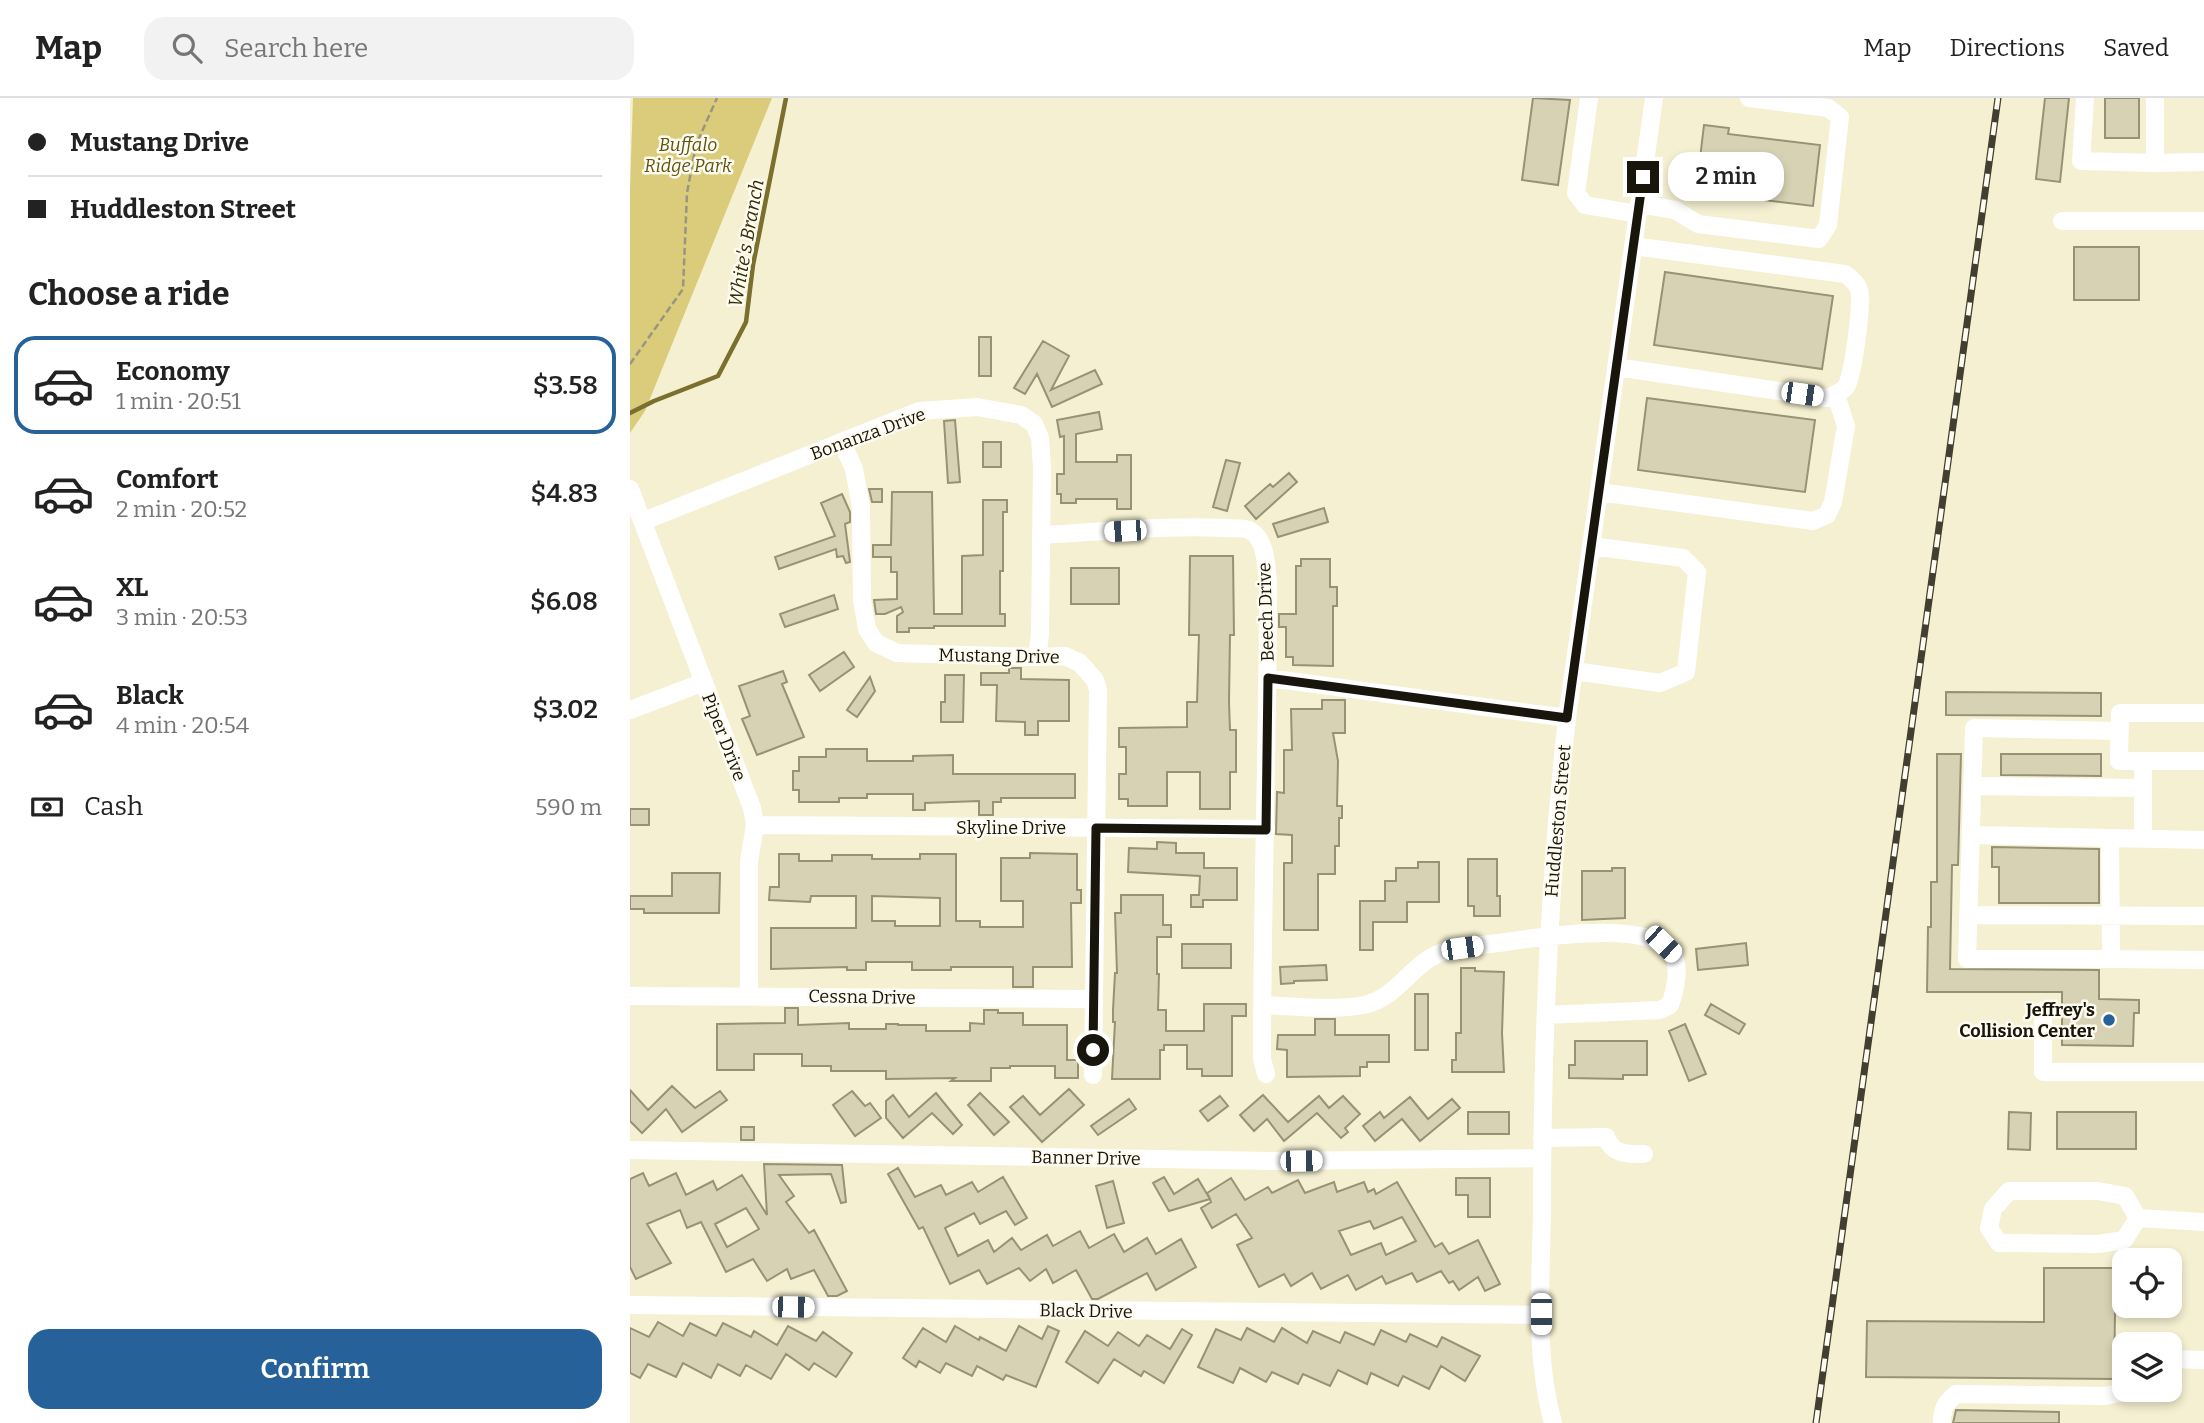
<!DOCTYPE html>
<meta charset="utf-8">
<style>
:root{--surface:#fff;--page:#f2f2f2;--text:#222;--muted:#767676;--line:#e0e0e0;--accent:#266299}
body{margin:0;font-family:Bitter,serif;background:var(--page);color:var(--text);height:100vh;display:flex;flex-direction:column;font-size:26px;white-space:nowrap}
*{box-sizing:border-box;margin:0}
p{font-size:23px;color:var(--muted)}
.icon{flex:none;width:38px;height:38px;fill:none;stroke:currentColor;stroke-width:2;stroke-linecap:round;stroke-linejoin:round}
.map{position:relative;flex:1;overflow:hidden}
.side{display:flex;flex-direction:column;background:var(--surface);width:630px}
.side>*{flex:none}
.hud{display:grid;align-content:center;height:154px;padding:0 28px;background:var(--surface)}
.buttons{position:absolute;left:1482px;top:1150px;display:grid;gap:14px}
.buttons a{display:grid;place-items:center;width:70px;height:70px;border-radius:14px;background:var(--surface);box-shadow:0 4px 10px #0003;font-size:35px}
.end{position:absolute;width:32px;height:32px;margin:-16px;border:9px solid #18160c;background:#fff;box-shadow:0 0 0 4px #fff}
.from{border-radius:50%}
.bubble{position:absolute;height:49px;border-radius:21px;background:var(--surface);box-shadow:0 4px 10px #0003;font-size:23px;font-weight:600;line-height:49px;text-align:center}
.car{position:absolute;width:21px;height:42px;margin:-21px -10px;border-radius:9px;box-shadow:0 0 5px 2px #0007;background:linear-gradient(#fff 24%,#345 0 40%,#fff 0 76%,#345 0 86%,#fff 0)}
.hud b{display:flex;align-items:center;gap:24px;height:66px;font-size:26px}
.hud b+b{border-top:2px solid var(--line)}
.hud i{width:18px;height:18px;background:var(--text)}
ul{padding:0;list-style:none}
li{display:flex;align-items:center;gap:21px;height:98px;margin:0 14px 10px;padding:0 14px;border:4px solid transparent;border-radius:21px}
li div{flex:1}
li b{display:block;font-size:26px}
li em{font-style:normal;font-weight:600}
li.on{border-color:var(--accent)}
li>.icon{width:63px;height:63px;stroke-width:1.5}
h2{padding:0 28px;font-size:32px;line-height:84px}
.pay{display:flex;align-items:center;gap:18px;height:77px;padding:0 28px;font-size:26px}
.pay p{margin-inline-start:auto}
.button{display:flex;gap:14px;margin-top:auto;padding:14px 28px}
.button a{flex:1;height:80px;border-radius:21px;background:var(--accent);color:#fff;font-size:28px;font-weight:600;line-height:80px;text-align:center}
header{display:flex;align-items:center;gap:42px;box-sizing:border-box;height:98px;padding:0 35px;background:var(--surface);border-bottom:2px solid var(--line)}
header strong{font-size:33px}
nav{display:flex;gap:38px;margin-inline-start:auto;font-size:24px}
.search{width:490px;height:63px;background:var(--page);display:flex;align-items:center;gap:18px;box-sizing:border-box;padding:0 24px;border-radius:21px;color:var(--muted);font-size:26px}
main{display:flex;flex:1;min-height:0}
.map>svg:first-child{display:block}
</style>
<header>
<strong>Map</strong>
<div class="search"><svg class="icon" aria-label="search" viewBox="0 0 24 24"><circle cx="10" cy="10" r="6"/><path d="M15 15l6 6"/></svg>Search here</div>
<nav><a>Map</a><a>Directions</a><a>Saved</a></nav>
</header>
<main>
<section class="side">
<div class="hud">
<b><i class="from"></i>Mustang Drive</b>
<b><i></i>Huddleston Street</b>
</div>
<h2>Choose a ride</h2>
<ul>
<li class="on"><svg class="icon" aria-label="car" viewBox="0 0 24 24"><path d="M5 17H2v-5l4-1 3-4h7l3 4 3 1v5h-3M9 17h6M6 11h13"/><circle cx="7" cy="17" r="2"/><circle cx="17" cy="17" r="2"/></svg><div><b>Economy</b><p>1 min · 20:51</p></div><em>$3.58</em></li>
<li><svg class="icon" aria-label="car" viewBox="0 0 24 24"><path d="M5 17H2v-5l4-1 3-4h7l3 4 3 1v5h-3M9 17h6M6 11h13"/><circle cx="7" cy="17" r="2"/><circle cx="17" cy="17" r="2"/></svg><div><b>Comfort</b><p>2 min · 20:52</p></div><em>$4.83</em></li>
<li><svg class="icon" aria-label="car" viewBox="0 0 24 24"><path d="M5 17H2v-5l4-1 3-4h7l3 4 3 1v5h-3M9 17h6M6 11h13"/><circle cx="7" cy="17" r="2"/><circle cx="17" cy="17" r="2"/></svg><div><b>XL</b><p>3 min · 20:53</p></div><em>$6.08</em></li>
<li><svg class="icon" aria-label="car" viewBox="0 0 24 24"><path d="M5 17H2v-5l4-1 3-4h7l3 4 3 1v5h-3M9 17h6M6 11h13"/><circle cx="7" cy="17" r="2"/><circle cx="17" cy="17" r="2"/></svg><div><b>Black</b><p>4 min · 20:54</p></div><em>$3.02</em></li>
</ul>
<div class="pay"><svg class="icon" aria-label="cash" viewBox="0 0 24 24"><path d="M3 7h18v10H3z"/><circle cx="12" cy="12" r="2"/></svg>Cash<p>590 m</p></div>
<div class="button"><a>Confirm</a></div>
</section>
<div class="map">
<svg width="1574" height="1325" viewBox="0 0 1574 1325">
<rect width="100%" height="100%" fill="#f5f0d1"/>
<path fill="#dacc7b" d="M3,0h139l-127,313 -15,22v-244z"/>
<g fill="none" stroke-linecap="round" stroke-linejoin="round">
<path stroke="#7a6f2f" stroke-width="4.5" d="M0,315l24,-12 64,-25 28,-54 7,-57 33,-167"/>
</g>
<path fill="#d7d2b4" stroke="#979276" stroke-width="2" fill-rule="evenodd" d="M903,0l37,2 -12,85 -36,-5z
M1415,0h24l-9,84 -24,-3z
M1475,0h34v40h-34z
M1074,27l25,3 -1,6 92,11 -7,61 -117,-14z
M1444,149h65v53h-65z
M1035,174l168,24 -11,73 -168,-24z
M349,239h12v39h-12z
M413,243l26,15 -18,34 44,-20 7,14 -50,23 -15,-33 -12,20 -11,-6z
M1017,300l168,22 -10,72 -167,-22z
M469,314l3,17 -26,5v28h41v-7h14v54h-14v-10h-41v4h-15v-9h-4v-20h7v-38l-4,1 -3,-17z
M325,322l5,62 -12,1 -4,-62z
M353,344h18v25h-18z
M596,362l14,3 -13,48 -14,-4z
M659,375l8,9 -41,37 -11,-13 25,-22 3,3z
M239,391h13v13h-10z
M262,394h40l2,122h28v-58l21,-1v-55h24v12h-4v59h-3v43h5v12h-71v2h-25v4h-12v-16l6,-4 -2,-5 -16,7h-9l-2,-14 23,-1v-27h-6v-15h-18v-12h18z
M212,396l8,18v10l-5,2 5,38 -4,1 -3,-7 -6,1 -1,-8 -57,20 -4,-12 60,-21 -14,-33z
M694,410l4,14 -50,15 -5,-13z
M560,458h43l1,79h-4l-1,67 1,28h6v42h-6v37h-30v-37h-33v34h-39v-7h-9v-25h7v-27h-7v-19l68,-1v-25h10l2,-67h-10z
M671,461h29v28h7v19h-4v60l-40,-1v-8h-7v-30h-7v-13h17v-48h5z
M441,470h48v36h-48z
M204,497l4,14 -53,18 -5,-13z
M214,554l10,15 -34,24 -11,-16z
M379,570h12v11l48,1v41h-31v14h-13v-13l-29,-1 1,-36h-16v-12h28z
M153,573l4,11 -5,2 22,53 -47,18 -15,-36 8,-3 -11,-30z
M315,577h19l-1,47h-22v-20h4z
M240,579l5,14 -18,26 -10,-7z
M1316,594l155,1v23l-155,-1z
M692,602h23v33h-12l5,28 -1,45h5v12h-3v28h-4v28h-17v56h-34v-67h8v-28l-16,-1 1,-42 7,1v-43h8l-1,-41h31z
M196,651h41v12h46v-5l40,-1v19h122v24h-74v4h-8v13h-14v-14l-54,2v7h-12v-16h-46v4h-28v4h-40v-12h-6v-19h6v-14h27z
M1307,656h24l-3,111h-6l-2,104 149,1v29l40,1v13h-5l-1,33 -71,-1v-53h-135l1,-65h3v-45h6z
M1371,656h100v22l-100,-1z
M0,711h19v16h-19z
M527,744l19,1v10h28v15h33v32h-34v7h-12v-12h8l1,-19 -72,-4 1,-24 28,1z
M1362,749l107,2v54h-100v-36h-7z
M400,755l47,1v36h4v13h-10l1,64h-39v20h-20v-20h-62v3h-39v-8h-46v8h-19v-3l-76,2v-41h85v-32h-45l-1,6 -41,-2 1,-13h9v-33h20v7h33v-6h40v4h48v-5h36v67h24v6h43v-26h-22v-43h29zM242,798l68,2v28h-45v-5h-23z
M838,761h29v37h3v20h-26v-10h-6z
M788,764h21v40h-32v20h-34v28h-13v-49h25v-20h11v-13h22z
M982,770h13v50l-43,2v-49h30z
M42,775h48l-1,40h-75v-4h-14v-13h42z
M491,797h42v30h8v12h-14v37h2l-1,36h8v21h38v-27h42v12h-14v60h-30v-7h-15v-24h-23v5h-4v29h-48l3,-57h-2v-12l2,-37h2l-2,-60h6z
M1116,845l2,22 -50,5 -2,-21z
M552,846h49v24h-49z
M696,867l1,15 -33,1v2l-13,1 -1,-17z
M831,870h14v3l29,1 -2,61 2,39h-52v-12h4v-27h5z
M785,896h13v56h-13z
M1081,906l34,20 -6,10 -34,-19z
M155,910h13v17l51,-2v6h37v-5h12v1h28v6h44v-8l14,1v-14h14v3h25v12h44v35h11v18h-23v-12h-45v2h-19v13h-40l4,-3 -69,1v-8h-55v-5h-29v-12h-48v16h-37v-46l68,-1z
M685,921h20v16h54v27h-22v5h-7v9l-73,1v-27l-10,-1 1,-14h37z
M1055,926l21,50 -17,7 -20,-50z
M945,943h72v34h-24v4l-54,-1v-13h6z
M42,988l23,22 25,-17 7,9 -45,32 -16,-23 -24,24 -12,-12v-31l18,20z
M439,991l15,16 -42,37 -32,-35 13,-11 17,19z
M222,993l13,15 5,-3 11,15 -26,18 -22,-31z
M306,995l26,32 -9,9 -21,-21 -29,25 -17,-20v-17l7,-6 16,22z
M350,995l29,29 -15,13 -26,-30z
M633,997l25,27 31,-26 10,12 14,-12 17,18 -15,14 3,4 -7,6 -24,-25 -33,28 -17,-22 -13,12 -14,-16z
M590,998l8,10 -20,15 -8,-10z
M780,999l18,22 24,-20 8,9 -40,33 -18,-22 -27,22 -12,-15 17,-14 4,6z
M499,1001l7,10 -38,26 -7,-9z
M838,1014h41v22h-41z
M1379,1014l22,1 -1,37 -22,-1z
M1427,1014h79v37h-79z
M111,1029h13v13h-13z
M134,1066l78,1 4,37 -5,1 -10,-29 -52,1 15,21 -8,6 23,31 5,-3 33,61 -10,5h-9l-14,-26 -23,9 -4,-10 -20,12 -14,-22 -27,13 -25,-50 -14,6 -7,-18 -33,14 24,39 -35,16 -6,-12v-88l13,-6 6,13 27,-13 10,22 27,-14 4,9 25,-15 25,40zM116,1110l13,21 -32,18 -12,-23z
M268,1070l17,29 26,-12 5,10 26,-13 6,10 25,-15 24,41 -12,7 -9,-14 -26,13 -6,-11 -29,15 13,28 30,-16 6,12 18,-14 9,12 26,-15 6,11 27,-15 9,17 25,-14 10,18 23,-14 9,16 25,-15 15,28 -40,23 -9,-17 -49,26h-6l-16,-29 -23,13 -7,-14 -16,12 -11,-13 -32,16 -8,-14 -29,14 -27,-57 -4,2 -31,-55z
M534,1079l10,17 24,-15 12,20 -3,-6 24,-15 14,22 23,-13 4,6 26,-13 7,13 29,-11 3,10 27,-10 4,10 6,-3 2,5 21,-12 38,65 7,-4 7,11 29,-14 22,44 -15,7 -7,-14 -19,13 -6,-9 -4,2 -8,-12 -24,11 -5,-9 -26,11 -4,-8 -26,14 -8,-15 -27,14 -9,-16 -21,13 -7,-12 -25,13 -22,-42 15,-7 -16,-24 -24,14 -11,-20 10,-6 -1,-3 -41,12 -16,-28zM772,1119l14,24 -30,14 -5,-12 -30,12 -12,-24 31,-10 4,8z
M826,1080h34v39h-22v-22h-12z
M483,1083l11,42 -17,5 -11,-42z
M1414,1170h80v45h-9l-1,66 -248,-2 1,-56 177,1z
M28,1224l25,14 7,-13 26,13 7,-13 28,14 3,-6 23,14 11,-19 28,15 7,-9 29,21 -16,24 -22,-14 -5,7 -23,-16 -15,25 -25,-14 -6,11 -22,-12 -7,14 -28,-15 -7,14 -28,-13 -8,14 -10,-5v-45l19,9z
M325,1228l24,14 1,-3 26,14 13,-25 23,13 6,-13 11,5 -23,56 -30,-12 -3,5 -26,-14 -5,10 -26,-13 -6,10 -21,-12 -3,6 -13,-9 20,-30 23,14z
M617,1230l27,14 8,-14 25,15 6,-12 27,12 5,-11 29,13 7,-15 25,12 4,-8 27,13 5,-10 38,19 -15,25 -24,-15 -12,23 -26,-13 -5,10 -27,-13 -4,11 -29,-14 -8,16 -27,-12 -5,10 -26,-12 -6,10 -26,-14 -7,15 -35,-16 18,-38 25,11z
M552,1231l10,6 -28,48 -20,-12 -3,5 -27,-17 -16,24 -32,-21 19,-31 23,15 10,-14 21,14 8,-11 23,14z
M1326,1312l103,2v11h-106z"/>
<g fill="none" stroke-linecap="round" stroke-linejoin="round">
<path stroke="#99957f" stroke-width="2.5" stroke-dasharray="7 3.5" stroke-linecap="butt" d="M0,266l53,-75 4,-96 9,-48 21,-47"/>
<path stroke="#fff" stroke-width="18" d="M959,0l-13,95 9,12 53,9
M1455,0l-4,63 74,2v-65
M1525,65l49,-1
M1009,106l36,6 23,14 121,15 9,-14 12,-108 -12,-9 -79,-10
M1432,123h142
M986,269l211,31c7,-3 14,-5 19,-11 7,-10 17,-86 13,-97 -2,-7 -8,-12 -14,-16l-212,-28
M212,344l12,27 7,38 1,93 5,29 9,14 21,10 140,4 28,-1 15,7 15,17 3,10 -5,385
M0,391l122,319 3,17 -6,37v134
M969,394l214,29 14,-6 6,-13 13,-76 -10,-31
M14,423l275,-110 58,-4 44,8 13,9 6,14 2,30 -2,166 -3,23
M411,437c60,-3 124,-10 184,-7 8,1 19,-1 26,3 15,9 15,35 17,50 0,159 -6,318 -6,478l4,15
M944,573l86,12 26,-11 11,-100 -14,-14 -92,-12
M638,580l299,40
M0,612l74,-28
M1574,615h-84l-1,48h85
M1490,633l-146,-3 -7,231h144l-1,-121 94,2
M1342,688l171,2
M125,727l511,4
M1341,737l139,3
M1513,741v-78
M1338,817l236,1
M1481,861l93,1
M0,898l464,3
M632,907c32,1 71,6 102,0 34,-7 48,-43 79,-53 20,-6 42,-7 63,-10 35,-5 144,-23 166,11 9,13 3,38 -2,52l-10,5 -114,5
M1413,912v62h161
M912,1040l64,-1c6,18 22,17 38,17
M0,1052l645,11 267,-3
M1379,1093h89l27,5 13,22 -14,22 -26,4 -99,-1 -10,-15 4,-19z
M1508,1120l66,4
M0,1207l911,10
M1540,1261l34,1
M923,1325c-19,-68 -12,-142 -11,-212 0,-164 7,-329 25,-493l87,-620
M1312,1325c0,-14 3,-20 14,-29l149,2 14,-3 5,-5"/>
<defs>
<path id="rail" d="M1186,1325l182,-1325"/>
</defs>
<use href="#rail" stroke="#423f31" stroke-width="7"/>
<use href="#rail" stroke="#fefcf0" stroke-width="4.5" stroke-dasharray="13" stroke-linecap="butt"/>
</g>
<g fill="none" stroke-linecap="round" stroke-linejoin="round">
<path stroke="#18160c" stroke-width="9" d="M463,952l3,-222 170,2 2,-152 299,40 76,-541"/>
</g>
<circle fill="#266299" stroke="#fefcf0" stroke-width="2.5" cx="1479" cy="922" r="7"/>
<g text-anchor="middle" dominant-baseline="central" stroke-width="5" stroke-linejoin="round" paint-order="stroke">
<g font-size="18" font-style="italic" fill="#5e5311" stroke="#fefcf0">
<text x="58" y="47">Buffalo<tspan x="58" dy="21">Ridge Park</tspan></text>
</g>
<g font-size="18" fill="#18160c" stroke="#fefcf0">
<text transform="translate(238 336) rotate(-20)">Bonanza Drive</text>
<text transform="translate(636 514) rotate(-92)">Beech Drive</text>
<text transform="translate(369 558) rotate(1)">Mustang Drive</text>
<text transform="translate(94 639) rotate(69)">Piper Drive</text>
<text transform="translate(928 723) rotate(-85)">Huddleston Street</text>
<text x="381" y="730">Skyline Drive</text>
<text transform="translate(232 899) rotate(1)">Cessna Drive</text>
<text transform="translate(456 1060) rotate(1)">Banner Drive</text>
<text transform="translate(456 1213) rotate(1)">Black Drive</text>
</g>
<g font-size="18" font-weight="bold" fill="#18160c" stroke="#fefcf0" text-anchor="end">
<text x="1465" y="912">Jeffrey's<tspan x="1465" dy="21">Collision Center</tspan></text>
</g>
<g font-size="19" font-style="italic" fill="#322c05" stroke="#fefcf0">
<text transform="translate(116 145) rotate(-80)">White's Branch</text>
</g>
</g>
</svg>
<div class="buttons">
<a><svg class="icon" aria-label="locate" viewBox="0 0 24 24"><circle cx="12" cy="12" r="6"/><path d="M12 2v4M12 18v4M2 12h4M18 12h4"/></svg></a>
<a><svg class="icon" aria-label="layers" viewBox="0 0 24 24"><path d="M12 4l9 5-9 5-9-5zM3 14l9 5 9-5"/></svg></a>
</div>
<i class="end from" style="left:463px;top:952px"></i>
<i class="end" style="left:1013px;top:79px"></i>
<div class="bubble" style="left:1038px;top:54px;width:116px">2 min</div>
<i class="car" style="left:1172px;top:296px;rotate:98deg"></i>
<i class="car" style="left:495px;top:433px;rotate:267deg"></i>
<i class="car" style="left:1033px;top:846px;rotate:134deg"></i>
<i class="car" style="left:832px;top:850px;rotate:82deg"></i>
<i class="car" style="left:671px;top:1063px;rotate:89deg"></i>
<i class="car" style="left:163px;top:1209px;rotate:91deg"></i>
<i class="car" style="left:911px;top:1216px;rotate:180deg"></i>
</div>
</main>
